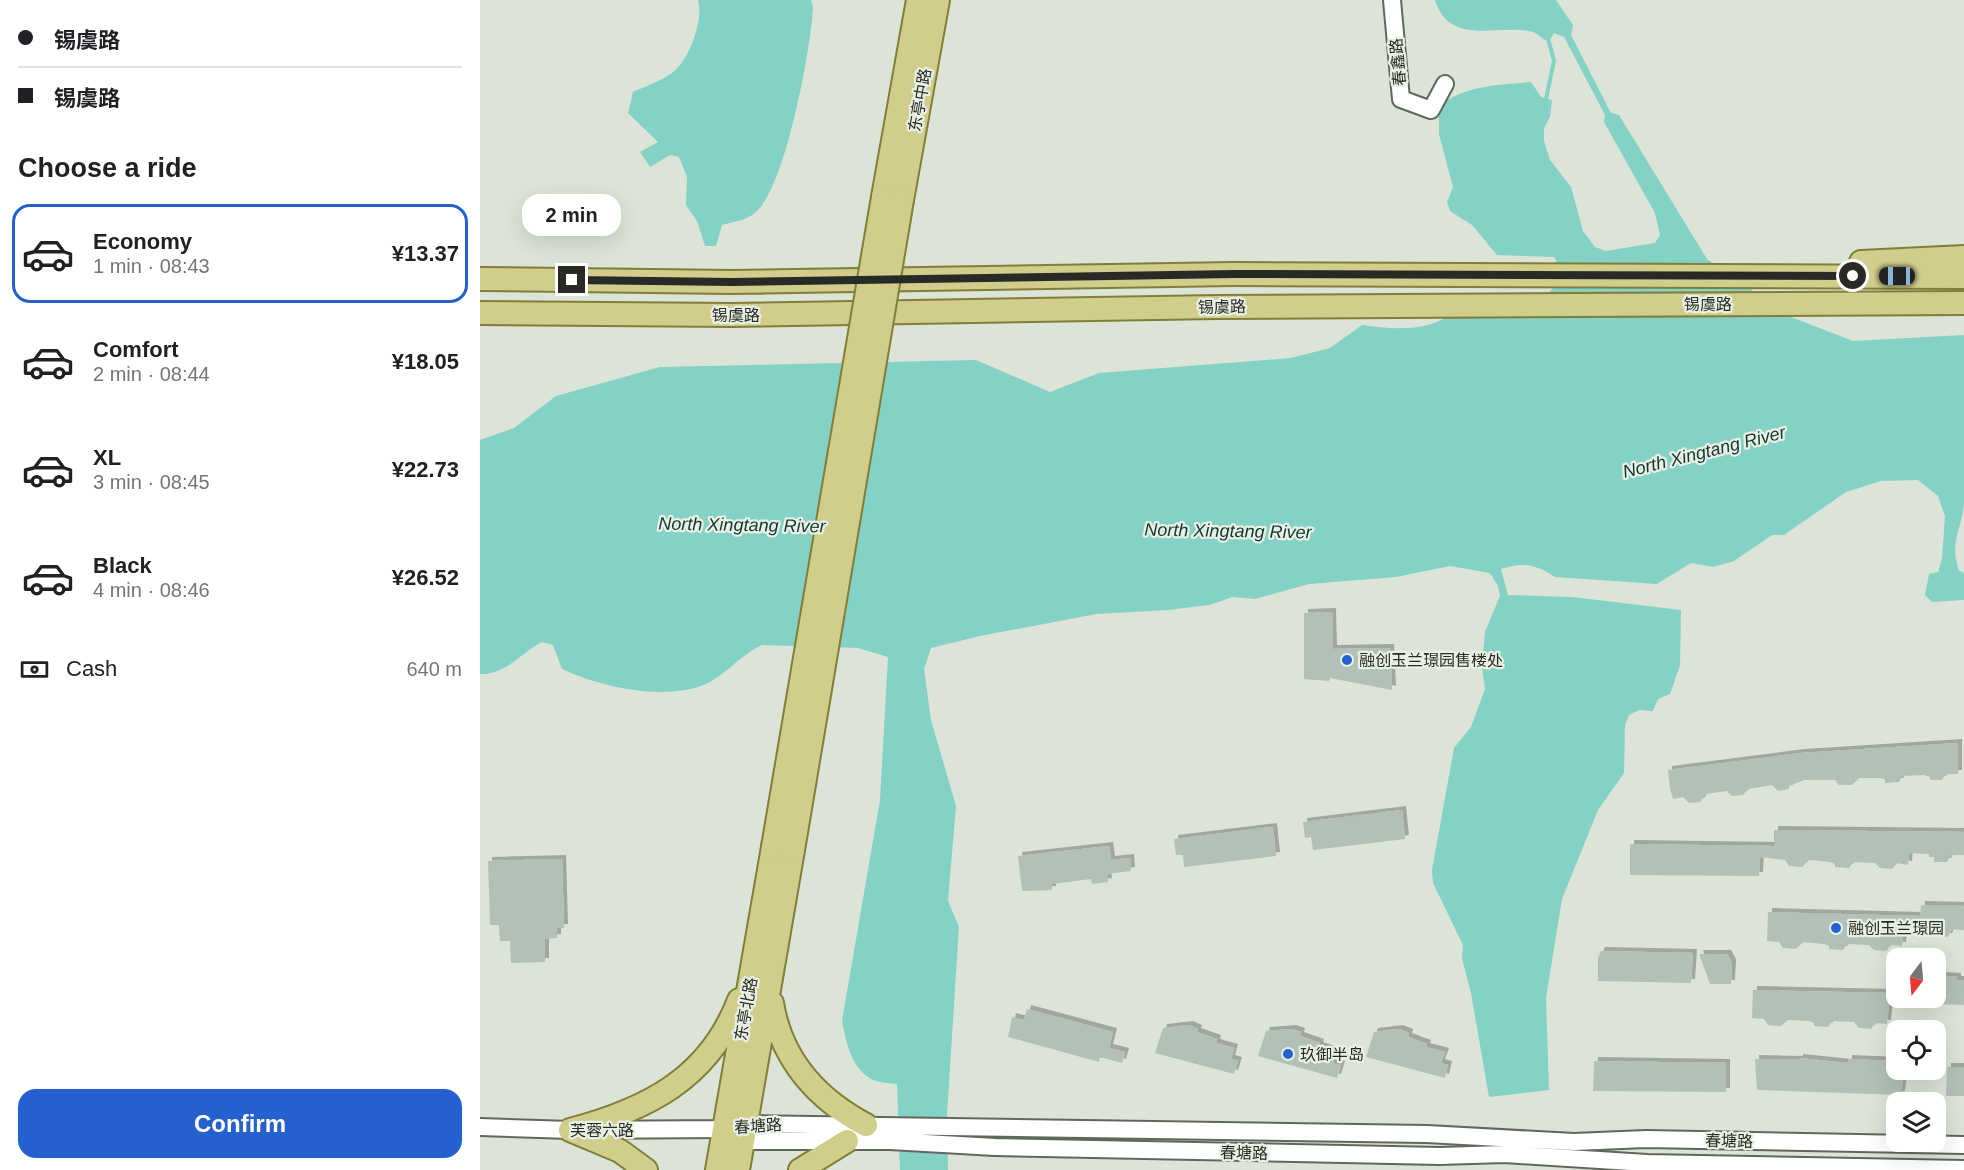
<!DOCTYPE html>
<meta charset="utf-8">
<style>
:root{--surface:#fff;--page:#f2f2f2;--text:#202124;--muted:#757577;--line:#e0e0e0;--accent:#2461ce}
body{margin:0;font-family:Arial,"Noto Sans SC",sans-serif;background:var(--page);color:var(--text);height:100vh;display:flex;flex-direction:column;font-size:22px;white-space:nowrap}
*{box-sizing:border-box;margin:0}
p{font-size:20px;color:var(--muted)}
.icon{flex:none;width:33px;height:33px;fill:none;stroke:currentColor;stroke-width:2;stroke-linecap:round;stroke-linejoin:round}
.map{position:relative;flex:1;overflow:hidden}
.side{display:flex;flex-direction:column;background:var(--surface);width:480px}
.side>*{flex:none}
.guide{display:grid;align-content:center;height:132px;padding:0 18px;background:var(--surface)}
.needle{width:39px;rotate:196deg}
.fabs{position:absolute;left:1406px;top:948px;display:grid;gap:12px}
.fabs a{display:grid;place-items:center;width:60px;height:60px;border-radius:12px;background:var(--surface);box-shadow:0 6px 24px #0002;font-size:30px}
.end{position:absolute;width:27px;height:27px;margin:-14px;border:8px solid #282a26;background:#fff;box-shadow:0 0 0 3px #fff}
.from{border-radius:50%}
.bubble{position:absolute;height:42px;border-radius:18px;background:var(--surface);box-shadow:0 6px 24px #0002;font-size:20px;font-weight:700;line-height:42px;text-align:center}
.car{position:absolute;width:18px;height:36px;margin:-18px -9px;border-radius:8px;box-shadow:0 0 4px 2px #0007;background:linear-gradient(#222 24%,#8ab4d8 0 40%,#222 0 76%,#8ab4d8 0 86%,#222 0)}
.guide b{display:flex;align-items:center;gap:21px;height:57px;font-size:22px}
.guide b+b{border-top:2px solid var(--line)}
.guide i{width:15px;height:15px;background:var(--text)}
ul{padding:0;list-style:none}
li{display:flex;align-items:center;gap:18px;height:99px;margin:0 12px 9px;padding:0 6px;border:3px solid transparent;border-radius:18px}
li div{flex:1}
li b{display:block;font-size:22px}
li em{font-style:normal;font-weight:700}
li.active{border-color:var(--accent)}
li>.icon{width:54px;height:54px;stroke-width:1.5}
h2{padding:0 18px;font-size:27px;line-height:72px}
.pay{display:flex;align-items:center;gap:15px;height:66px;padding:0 18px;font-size:22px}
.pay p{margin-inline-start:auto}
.primary-button{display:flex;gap:12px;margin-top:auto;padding:12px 18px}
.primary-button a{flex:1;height:69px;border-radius:18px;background:var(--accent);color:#fff;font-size:24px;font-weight:700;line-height:69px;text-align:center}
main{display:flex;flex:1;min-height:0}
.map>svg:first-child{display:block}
</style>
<main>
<section class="side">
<div class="guide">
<b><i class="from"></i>锡虞路</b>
<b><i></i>锡虞路</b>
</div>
<h2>Choose a ride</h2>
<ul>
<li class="active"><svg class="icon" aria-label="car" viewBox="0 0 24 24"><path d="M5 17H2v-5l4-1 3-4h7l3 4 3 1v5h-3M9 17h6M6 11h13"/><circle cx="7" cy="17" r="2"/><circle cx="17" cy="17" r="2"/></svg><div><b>Economy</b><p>1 min · 08:43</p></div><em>¥13.37</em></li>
<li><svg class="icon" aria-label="car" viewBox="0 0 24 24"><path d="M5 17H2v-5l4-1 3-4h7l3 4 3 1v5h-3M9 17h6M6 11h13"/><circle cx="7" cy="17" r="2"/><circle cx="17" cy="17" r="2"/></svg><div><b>Comfort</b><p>2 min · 08:44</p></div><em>¥18.05</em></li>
<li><svg class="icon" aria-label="car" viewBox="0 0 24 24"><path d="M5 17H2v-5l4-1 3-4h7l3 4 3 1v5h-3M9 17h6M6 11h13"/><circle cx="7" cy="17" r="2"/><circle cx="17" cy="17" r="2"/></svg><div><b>XL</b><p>3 min · 08:45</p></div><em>¥22.73</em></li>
<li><svg class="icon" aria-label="car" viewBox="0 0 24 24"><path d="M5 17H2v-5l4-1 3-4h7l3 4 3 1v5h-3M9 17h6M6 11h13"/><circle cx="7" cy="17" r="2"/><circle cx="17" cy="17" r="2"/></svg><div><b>Black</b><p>4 min · 08:46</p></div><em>¥26.52</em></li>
</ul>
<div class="pay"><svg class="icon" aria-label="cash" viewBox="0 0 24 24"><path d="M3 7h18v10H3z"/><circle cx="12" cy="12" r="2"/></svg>Cash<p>640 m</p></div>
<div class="primary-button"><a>Confirm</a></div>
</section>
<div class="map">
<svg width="1484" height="1170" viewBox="0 0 1484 1170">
<defs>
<filter id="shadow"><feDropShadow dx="4" dy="-4" stdDeviation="0" flood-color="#0004"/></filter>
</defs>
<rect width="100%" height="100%" fill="#dce3d7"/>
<path fill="#84d1c6" d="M218,0h113l2,7c-2,41 -27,178 -57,205 -10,9 -21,9 -34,13l-6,21h-11l-8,-25 -11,-16 1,-28 -8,-20 -9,-2 -20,12 -10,-15 18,-10 -30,-29 5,-21c13,-6 28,-11 39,-19 17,-12 32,-53 26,-73z
M955,0h121l17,25 -2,10 40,78 8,2 88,144 84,58 62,24 111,-6c0,56 0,113 0,168 -2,26 -15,38 -5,68l5,2v27l-32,2 -7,-7 4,-21 9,-2 4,-13 3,-43 -7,-20 -20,-16 -37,1 -35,11 -62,43h-12l-38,26 -21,6 -22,-4 -34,21 -102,-7c-20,-13 -32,-15 -54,-8l7,26 64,2 109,13 -1,55 -10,29 -12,5 -5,12 -14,-1 -10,5 -4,10 -1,48 -26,37 -36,89 -16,99 3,92 -60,7 -18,-104 -9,-34 1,-14 -30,-62 -1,-13 22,-122 17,-21 14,-38 -3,-22 3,-35 15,-36 -2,-10 -8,-13 -40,-7 -54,11 -87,7 -54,15 -22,-2 -24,8 -41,5 -72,4 -116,22 -49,12 -7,21 7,51 25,86 -8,95 11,26 -12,187 1,56h-48l-3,-86c-7,-1 -17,-1 -24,-4 -22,-11 -27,-38 -31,-59l38,-221 8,-143 -30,-9 -96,-3c-22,10 -40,34 -61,41 -41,14 -100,1 -139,-17l-9,-24 -11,-3c-21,11 -37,33 -62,32v-234l34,-12 42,-32 104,-29 316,-7 74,32 49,-19 192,-15 39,-10 32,-23c28,4 68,8 91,-13 5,-5 9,-13 14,-19l80,1c13,-10 15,-23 7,-37l-57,-2 -25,-30 -22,-14 -3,-9 6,-15 -14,-53v-28c26,-21 61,-21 92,-24l10,15 11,3 -2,17 -6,11v13l6,19 21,27 12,44 12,16 11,4 49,-8 5,-8 -5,-22 -51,-91 1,-7 -41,-78 -10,-4 -5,9c-6,-2 -10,-8 -16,-10 -33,-9 -83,16 -98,-32z"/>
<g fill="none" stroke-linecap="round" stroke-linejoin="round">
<path stroke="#84d1c6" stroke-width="4" d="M1066,99l8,-38 -5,-19"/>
</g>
<path fill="#b3c0b8" filter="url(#shadow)" d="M852,612l1,37 57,-1 2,42 -62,-12 -1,3 -25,-2v-66z
M1478,743v31h-12l-4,6h-12v-3l-6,-2 -22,1 -3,6 -14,1v-4l-5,-1h-21l-7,7h-13l-4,-5h-31l-15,6v3l-11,2 -6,-6 -24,4 -5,6 -11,1 -5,-5 -22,3 -5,8 -11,1 -6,-6 -10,2 -3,-11 -2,-18 133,-17z
M922,810l3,29 -92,11 -2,-13 -6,1 -2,-16z
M793,827l3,29 -92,11 -1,-12h-7l-2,-16z
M1294,830l190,2v23h-13l-4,7h-13v-5h-5v-3l-20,-1 -1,12 -11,-2 -5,6 -12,-1 -5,-5 -22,-1 -4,6 -14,-1v-3l-5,-2 -21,-2 -7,7 -13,-1 -4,-6 -25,-3 -1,19 -129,-1v-31l144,2z
M629,846l2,14 19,-2 1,13 -24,3 1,8 -16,2 -1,-5 -39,5v6l-30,1 -4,-35z
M82,859l2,69h-7v10l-12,1v23l-34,1 -1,-22h-10l-1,-16h-9l-2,-64z
M1441,905l43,1v24l-12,-1 -4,8 -13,-1v-4h-5v-4l-26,-1 -2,19 -11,-1 -5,6 -12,-1 -5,-5 -22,-1 -4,6 -14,-1v-3l-5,-2 -21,-2 -7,7 -13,-1 -4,-6 -12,-1 1,-29 152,4z
M1121,951l92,2 -2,30 -93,-2v-23z
M1219,954h28l5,9 -1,21h-21z
M1458,976l19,1v3h7v25l-29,-1v-24l3,1z
M1273,990l137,3 -3,31 -11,-1 -5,6 -12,-1 -5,-6 -22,-1 -4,6 -14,-1v-3l-5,-2 -21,-1 -7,6 -13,-1 -4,-6 -12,-1z
M547,1009l86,23 -4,16 16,4 -3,11 -22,-6 -1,5 -91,-25 4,-20 12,3z
M709,1025l9,4 -1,3 20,7 -1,4 18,5 -3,11 7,2 -4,13 -79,-21 8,-25z
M812,1029l9,3 -1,4 20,7 -1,3 18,6 -4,11 8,2 -4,13 -79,-22 8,-25z
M919,1029l10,4 -1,4 19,7 -1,3 19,5 -4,11 7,2 -3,13 -79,-21 8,-25z
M1319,1058l49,5v-4l48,2v9h8l-3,25 -144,-5 -2,-31 44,1z
M1114,1061l132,2v29l-133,-1z
M1467,1067h17v29h-18z"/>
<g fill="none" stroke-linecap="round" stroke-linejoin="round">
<defs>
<path id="minor" d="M912,0l9,99 30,11 14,-26
M0,1127l90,3 154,-1 22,-5 681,10 147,8 72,-3 318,6
M255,1136l8,5h147l105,6 445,9 64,-2 143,9 317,6"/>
<path id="major" d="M403,197l35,-197
M422,200l36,-200
M1381,262l103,-5
M0,279l252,3 502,-8 730,3
M0,313l252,2 486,-8 746,-4
M292,1003c9,56 45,96 94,122
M90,1130c76,-20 139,-51 169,-130
M90,1130l50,21 26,19
M237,1170l56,-323
M258,1170l55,-320
M320,1170l47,-29"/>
</defs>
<use href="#minor" stroke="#60675c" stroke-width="20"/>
<use href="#major" stroke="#817e38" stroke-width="26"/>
<use href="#minor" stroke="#fff" stroke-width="16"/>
<use href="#major" stroke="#d0cd8d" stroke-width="22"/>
<defs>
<path id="major-bridge" d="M293,847l110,-650
M313,850l109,-650"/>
</defs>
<use href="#major-bridge" stroke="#817e38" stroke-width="26" stroke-linecap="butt"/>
<use href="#major-bridge" stroke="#d0cd8d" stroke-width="22"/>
</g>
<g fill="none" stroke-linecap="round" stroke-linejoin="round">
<path stroke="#282a26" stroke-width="8" d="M92,280l160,2 502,-8 619,2"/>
</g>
<g fill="#2461ce" stroke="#e9f0e4" stroke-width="2">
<circle cx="867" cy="660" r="6"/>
<circle cx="1356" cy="928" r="6"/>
<circle cx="808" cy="1054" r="6"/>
</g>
<g text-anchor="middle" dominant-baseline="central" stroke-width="4.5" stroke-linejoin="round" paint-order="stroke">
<g font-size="16" fill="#282a26" stroke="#e9f0e4">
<text transform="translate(918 62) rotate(-95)">春鑫路</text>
<text transform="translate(440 100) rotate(-80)">东亭中路</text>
<text x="1228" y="304">锡虞路</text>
<text transform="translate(742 307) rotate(-1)">锡虞路</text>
<text x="256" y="315">锡虞路</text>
<text transform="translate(266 1009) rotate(-80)">东亭北路</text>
<text transform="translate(278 1126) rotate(-4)">春塘路</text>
<text x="122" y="1130">芙蓉六路</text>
<text transform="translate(1249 1141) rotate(1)">春塘路</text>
<text transform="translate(764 1153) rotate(1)">春塘路</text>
</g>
<g font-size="16" fill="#282a26" stroke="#e9f0e4" text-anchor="start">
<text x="879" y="660">融创玉兰璟园售楼处</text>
<text x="1368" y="928">融创玉兰璟园</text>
<text x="820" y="1054">玖御半岛</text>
</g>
<g font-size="18" font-style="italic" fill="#133833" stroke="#e9f0e4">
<text transform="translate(1224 452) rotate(-14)">North Xingtang River</text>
<text transform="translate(262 525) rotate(1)">North Xingtang River</text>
<text transform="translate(748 531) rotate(1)">North Xingtang River</text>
</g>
</g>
</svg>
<div class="fabs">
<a><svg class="needle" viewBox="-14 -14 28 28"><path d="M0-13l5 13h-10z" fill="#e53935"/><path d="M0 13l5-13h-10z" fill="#757577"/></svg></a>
<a><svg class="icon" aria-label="locate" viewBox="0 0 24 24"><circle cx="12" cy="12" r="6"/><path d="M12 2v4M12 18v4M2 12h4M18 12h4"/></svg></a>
<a><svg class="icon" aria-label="layers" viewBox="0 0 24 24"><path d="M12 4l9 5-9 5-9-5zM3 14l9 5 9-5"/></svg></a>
</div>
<i class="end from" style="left:1373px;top:276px"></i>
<i class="end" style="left:92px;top:280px"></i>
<div class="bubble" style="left:42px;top:194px;width:99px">2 min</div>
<i class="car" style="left:1417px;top:276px;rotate:270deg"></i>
</div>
</main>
